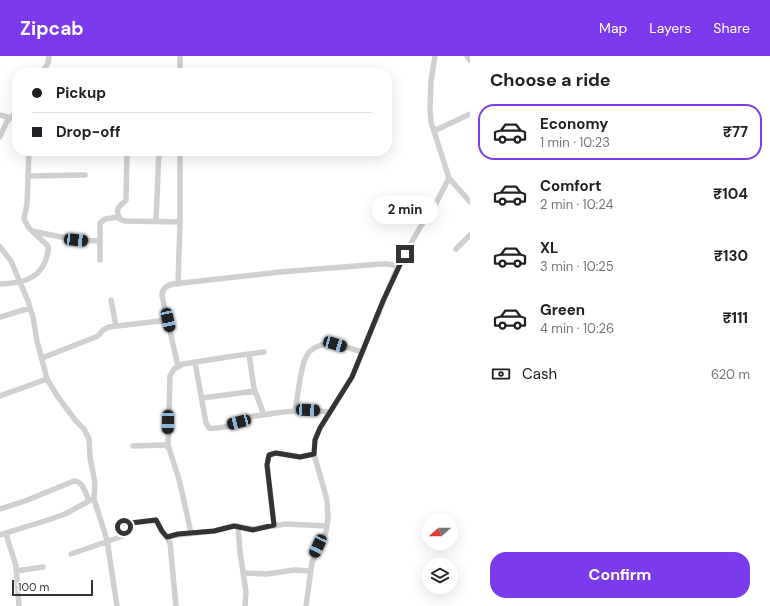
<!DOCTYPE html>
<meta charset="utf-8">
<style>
:root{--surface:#fff;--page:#f6f6f6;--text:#202124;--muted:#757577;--line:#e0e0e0;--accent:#7c3aed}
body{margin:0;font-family:"DM Sans",sans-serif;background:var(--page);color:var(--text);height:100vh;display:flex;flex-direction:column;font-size:15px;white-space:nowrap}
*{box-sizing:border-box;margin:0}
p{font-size:13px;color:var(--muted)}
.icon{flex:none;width:22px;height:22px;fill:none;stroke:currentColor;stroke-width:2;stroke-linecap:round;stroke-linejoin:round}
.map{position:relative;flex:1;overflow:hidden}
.side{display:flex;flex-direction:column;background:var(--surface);width:300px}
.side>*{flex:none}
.guide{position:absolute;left:12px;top:12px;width:380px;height:88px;border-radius:16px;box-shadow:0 4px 16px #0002;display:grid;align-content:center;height:88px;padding:0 20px;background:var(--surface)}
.needle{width:26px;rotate:249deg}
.buttons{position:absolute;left:422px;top:458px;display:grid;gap:8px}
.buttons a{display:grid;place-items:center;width:36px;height:36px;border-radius:50%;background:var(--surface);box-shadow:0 4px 16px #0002;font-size:20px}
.scale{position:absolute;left:12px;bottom:10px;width:81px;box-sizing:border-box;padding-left:4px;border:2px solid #333;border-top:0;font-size:11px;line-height:14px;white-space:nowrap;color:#333;-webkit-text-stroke:3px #fff;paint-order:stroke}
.end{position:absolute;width:18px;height:18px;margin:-9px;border:5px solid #333;background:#fff;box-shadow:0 0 0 2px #fff}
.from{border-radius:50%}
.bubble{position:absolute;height:28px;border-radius:14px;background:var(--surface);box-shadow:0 4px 16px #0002;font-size:13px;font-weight:700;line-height:28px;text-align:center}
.car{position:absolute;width:12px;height:24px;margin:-12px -6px;border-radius:5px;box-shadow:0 0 3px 1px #0007;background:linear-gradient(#222 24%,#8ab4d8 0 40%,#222 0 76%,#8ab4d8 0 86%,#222 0)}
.guide b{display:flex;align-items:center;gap:14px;height:38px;font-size:15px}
.guide b+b{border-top:1px solid var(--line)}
.guide i{width:10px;height:10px;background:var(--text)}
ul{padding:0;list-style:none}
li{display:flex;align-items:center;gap:12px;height:56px;margin:0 8px 6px;padding:0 12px;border:2px solid transparent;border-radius:16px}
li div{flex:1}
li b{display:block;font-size:15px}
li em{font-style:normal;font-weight:700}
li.on{border-color:var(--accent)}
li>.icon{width:36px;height:36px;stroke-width:1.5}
h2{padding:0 20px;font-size:18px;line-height:48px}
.pay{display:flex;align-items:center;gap:10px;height:44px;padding:0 20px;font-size:15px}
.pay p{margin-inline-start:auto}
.primary-button{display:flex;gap:8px;margin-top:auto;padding:8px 20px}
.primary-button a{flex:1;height:46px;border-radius:16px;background:var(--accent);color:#fff;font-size:16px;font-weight:700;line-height:46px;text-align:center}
header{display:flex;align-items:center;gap:24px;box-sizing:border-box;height:56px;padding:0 20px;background:var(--accent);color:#fff}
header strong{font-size:19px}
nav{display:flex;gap:22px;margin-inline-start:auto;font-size:14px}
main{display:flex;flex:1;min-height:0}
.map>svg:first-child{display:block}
</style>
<header>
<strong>Zipcab</strong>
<nav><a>Map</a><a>Layers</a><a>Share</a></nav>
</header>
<main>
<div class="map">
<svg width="470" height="550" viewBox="0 0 470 550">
<rect width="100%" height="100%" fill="#fff"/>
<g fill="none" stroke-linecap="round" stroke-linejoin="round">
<path stroke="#d0d0d0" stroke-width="5.5" d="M435,0l-4,25 -1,29 1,12 18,56 21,24
M467,0l3,4
M42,17l6,-10 1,-7
M180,17v-17
M0,59l10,3
M434,75l36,-17
M0,81l7,-16 10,-9
M127,95l-1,49c-6,7 -12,7 -6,19l5,2 55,1
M28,120l57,-1
M156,165l3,-70
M32,175l44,9 23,1
M0,191l11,14 17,40 5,16 4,24 10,38 11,18 18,24 8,8 5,10 1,18 5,26 -1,16 13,41 10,66
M456,193l14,-14
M100,204v-37l5,-4 14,-2
M0,228c19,-1 37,-3 45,-22 2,-6 4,-10 3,-16l-19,-18 -5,-9 3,-15 2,-53
M178,228l2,-62v-71
M111,244l5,26
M0,261l30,-9
M249,298l5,34 10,27
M42,302l56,-22 5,-6 6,-3 59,-7
M195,306l11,61 3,5c9,1 21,-2 30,-5 5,-2 9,-6 15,-7 25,-3 49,-8 74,-4
M178,310l-16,-70c0,-8 4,-10 11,-12l107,-12 101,-8h7l10,2
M0,340l47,-17
M202,342l53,-7
M295,355c3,-14 5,-43 11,-54 4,-9 15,-13 23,-13 11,0 23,5 33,8
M133,390l32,-1 4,3 11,35 11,50
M168,390l2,-70 4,-7 9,-5 51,-8 30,-4
M0,453l25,-8 49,-20c9,0 12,13 15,20
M274,469l-7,-60 2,-10 6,-2 25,4 14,-3
M238,470l2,26 6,40 -1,14
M6,478l10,32 3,40
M0,479l51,-16 14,-5 26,-14
M167,481l11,-2 36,-4 20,-5 19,3 33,-5 41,2
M71,498l52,-18 2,-4 -1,-5 7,-4 25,-3c3,4 3,8 6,12 3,4 6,6 8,11l6,63
M16,515l27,-4
M244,517l23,1 27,-4 16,1
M306,550l6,-44 14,-30 2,-13 -1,-19 -13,-46 1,-14 5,-12 32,-51 46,-111 24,-42 11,-15 16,-31"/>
</g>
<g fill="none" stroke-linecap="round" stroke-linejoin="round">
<path stroke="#333" stroke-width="5" d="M124,471l7,-4 25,-3 6,11 5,6 11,-3 36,-3 20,-5 19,4 21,-5 -7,-60 2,-10 7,-2 24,4 14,-3 1,-14 5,-12 32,-51 31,-76 22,-47"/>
</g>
</svg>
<div class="buttons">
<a><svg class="needle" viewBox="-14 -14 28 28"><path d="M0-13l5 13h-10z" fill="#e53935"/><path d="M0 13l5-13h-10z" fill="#757577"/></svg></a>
<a><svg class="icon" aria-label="layers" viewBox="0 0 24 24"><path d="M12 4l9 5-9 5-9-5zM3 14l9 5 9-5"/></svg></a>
</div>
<div class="scale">100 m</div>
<i class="end from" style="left:124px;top:471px"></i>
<i class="end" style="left:405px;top:198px"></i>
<div class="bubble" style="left:372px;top:140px;width:66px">2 min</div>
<i class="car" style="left:76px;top:184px;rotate:96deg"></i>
<i class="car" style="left:168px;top:264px;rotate:168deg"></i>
<i class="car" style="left:335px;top:288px;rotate:106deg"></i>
<i class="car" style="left:308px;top:354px;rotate:93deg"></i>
<i class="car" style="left:168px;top:366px;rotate:181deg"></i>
<i class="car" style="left:239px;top:366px;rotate:255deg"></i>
<i class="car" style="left:318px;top:490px;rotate:205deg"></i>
<div class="guide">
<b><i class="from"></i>Pickup</b>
<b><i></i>Drop-off</b>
</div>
</div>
<section class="side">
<h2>Choose a ride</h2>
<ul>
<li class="on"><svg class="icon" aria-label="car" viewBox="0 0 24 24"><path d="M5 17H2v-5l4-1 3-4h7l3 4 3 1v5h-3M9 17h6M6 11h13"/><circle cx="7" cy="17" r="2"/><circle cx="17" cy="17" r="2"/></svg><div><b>Economy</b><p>1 min · 10:23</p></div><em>₹77</em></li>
<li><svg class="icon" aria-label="car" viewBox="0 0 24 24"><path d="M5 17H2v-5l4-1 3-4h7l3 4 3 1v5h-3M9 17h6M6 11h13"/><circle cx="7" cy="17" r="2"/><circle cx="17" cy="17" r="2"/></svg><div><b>Comfort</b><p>2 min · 10:24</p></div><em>₹104</em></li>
<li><svg class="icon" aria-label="car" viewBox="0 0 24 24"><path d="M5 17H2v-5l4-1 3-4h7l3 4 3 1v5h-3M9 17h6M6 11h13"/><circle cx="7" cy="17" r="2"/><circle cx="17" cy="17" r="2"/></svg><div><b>XL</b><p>3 min · 10:25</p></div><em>₹130</em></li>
<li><svg class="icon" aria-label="car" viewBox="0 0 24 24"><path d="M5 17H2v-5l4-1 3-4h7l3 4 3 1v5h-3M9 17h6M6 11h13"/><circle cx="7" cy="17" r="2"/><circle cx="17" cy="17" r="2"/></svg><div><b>Green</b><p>4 min · 10:26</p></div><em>₹111</em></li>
</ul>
<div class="pay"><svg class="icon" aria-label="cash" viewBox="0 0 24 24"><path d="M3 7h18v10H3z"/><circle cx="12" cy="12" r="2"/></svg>Cash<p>620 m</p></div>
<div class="primary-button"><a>Confirm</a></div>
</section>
</main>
